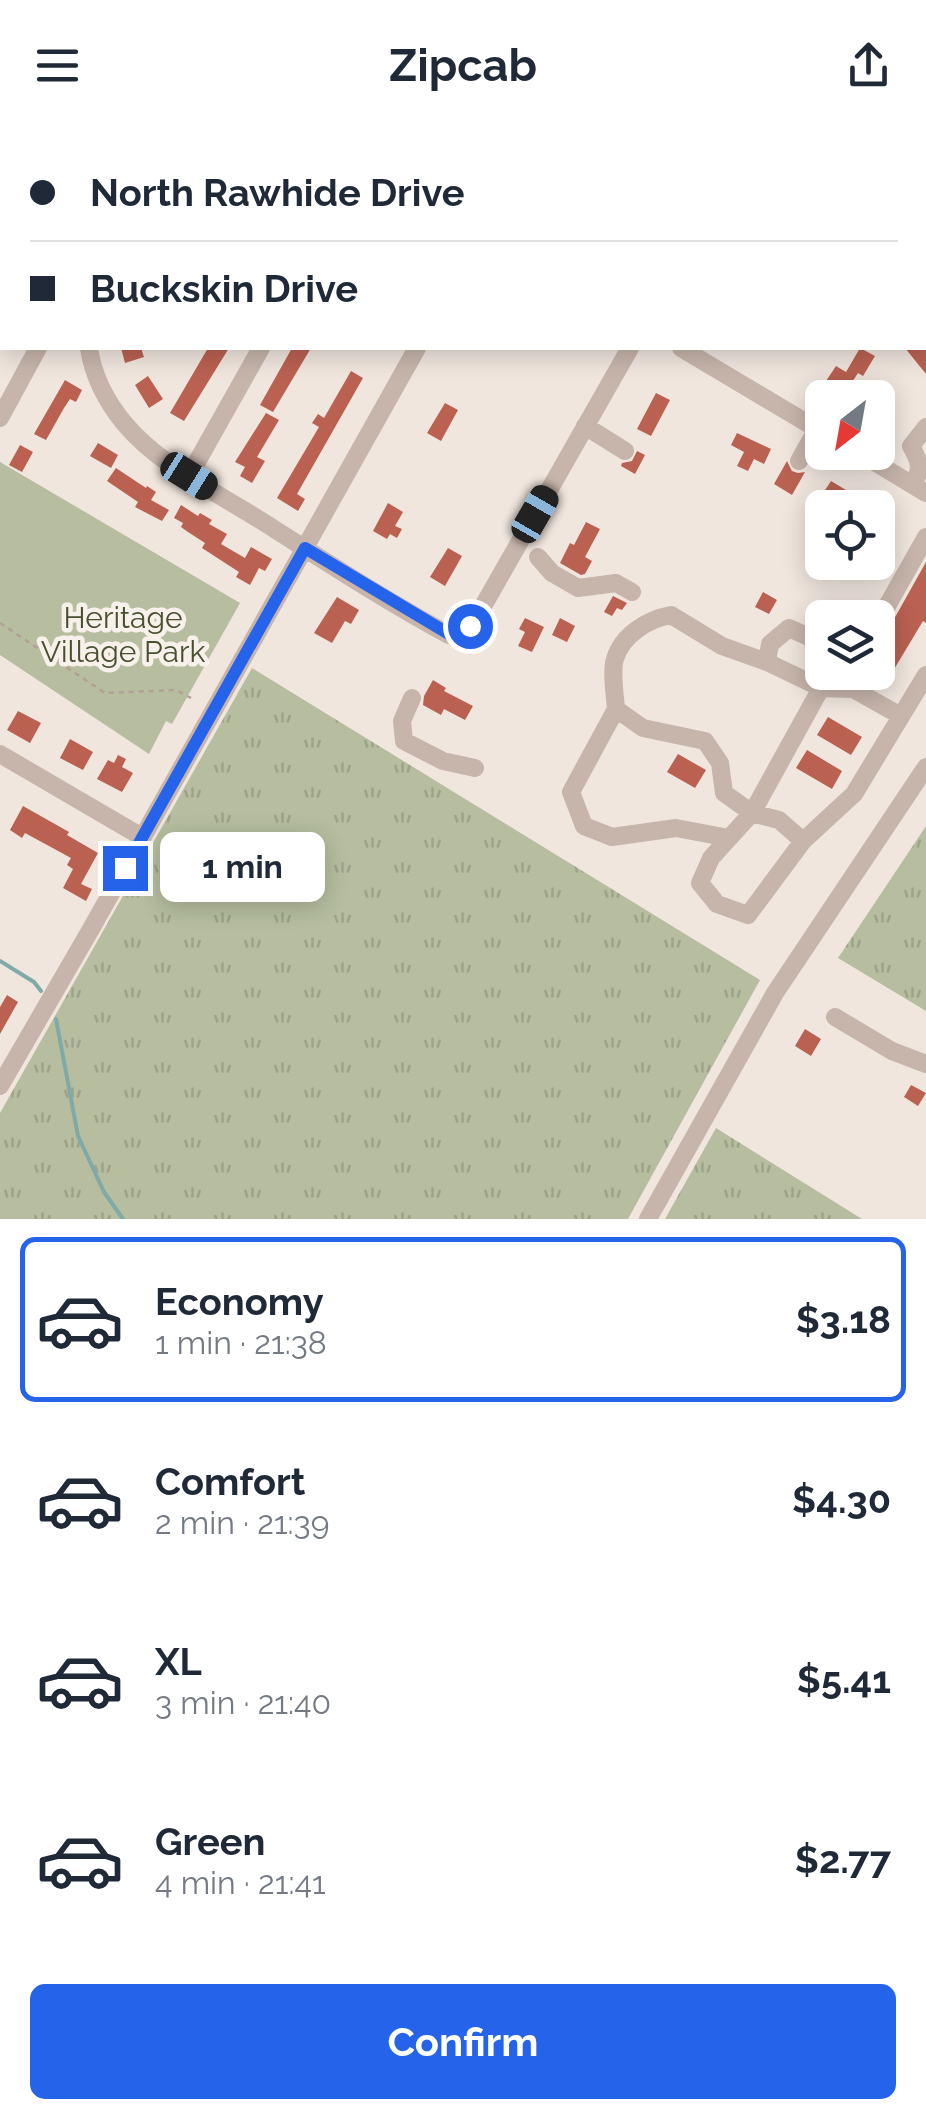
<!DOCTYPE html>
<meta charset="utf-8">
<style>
:root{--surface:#fff;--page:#f2f2f3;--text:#1f2937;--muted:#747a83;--line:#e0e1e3;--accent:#2563eb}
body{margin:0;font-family:Raleway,sans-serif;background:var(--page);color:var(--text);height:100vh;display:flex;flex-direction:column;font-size:38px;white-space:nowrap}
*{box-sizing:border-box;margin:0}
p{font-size:32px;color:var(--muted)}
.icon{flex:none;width:55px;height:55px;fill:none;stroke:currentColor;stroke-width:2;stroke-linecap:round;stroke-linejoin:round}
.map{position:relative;height:1089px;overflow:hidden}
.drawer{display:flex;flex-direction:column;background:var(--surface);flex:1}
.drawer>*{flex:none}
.guide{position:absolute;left:0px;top:0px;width:928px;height:220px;box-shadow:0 5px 25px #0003;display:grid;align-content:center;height:220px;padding:0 30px;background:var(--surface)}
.needle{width:65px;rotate:211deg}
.buttons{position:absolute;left:805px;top:250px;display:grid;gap:20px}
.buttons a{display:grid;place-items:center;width:90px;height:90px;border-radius:15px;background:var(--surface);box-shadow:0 5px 25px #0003;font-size:50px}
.end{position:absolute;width:45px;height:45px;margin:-22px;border:12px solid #2563eb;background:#fff;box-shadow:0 0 0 5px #fff}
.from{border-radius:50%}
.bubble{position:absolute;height:70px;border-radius:15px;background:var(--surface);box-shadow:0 5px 25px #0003;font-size:32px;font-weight:700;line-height:70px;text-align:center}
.car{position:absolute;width:30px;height:60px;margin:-30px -15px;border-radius:12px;box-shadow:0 0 8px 2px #0007;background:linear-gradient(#222 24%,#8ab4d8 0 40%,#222 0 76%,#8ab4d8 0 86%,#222 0)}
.guide b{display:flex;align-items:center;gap:35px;height:95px;font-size:38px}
.guide b+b{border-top:2px solid var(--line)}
.guide i{width:25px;height:25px;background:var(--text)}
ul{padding:18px 0 0;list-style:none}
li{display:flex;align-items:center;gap:30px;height:165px;margin:0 20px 15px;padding:0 10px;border:5px solid transparent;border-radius:15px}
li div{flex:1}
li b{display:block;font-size:38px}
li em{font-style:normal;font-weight:700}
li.active{border-color:var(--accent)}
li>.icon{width:90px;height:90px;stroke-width:1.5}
.button{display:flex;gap:20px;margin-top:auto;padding:20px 30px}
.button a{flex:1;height:115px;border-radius:15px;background:var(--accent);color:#fff;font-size:40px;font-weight:700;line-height:115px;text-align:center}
header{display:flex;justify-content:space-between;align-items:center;height:130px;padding:0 30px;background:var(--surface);font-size:45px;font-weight:700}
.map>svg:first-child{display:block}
</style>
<header><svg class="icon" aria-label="menu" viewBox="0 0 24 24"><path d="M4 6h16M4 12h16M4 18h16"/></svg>Zipcab<svg class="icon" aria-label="share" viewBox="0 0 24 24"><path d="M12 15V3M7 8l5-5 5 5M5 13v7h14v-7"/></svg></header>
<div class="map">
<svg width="926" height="1089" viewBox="0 0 926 1089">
<defs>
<pattern id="grass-tufts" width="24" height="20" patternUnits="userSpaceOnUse" patternTransform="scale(2.5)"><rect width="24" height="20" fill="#b6be9f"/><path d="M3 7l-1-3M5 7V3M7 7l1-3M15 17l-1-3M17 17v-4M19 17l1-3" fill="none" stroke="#9da389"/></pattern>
</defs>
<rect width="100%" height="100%" fill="#f0e6de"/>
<path fill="url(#grass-tufts)" d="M252,538l508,312 -132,239h-628v-106z
M926,696v185l-88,-53z
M716,998l146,91h-197z"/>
<path fill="#b6be9f" d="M0,332l240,141 -68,121 -6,-3 -17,33 -149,-99z"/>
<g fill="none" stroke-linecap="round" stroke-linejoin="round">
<path stroke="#7faaa8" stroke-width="4" d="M0,831l34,21 7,9
M56,889l22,117 26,56 19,27"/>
</g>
<path fill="#ba6152" d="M121,218h20l3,9 -19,6z
M208,218h21l-45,73 -14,-8z
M292,218h19l-38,64 -13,-7z
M860,218l15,8 -12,20 -5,-3 -13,20 -19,-12 10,-15 10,6z
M905,218h21v26z
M351,241l12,7 -66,116 8,5 -7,12 -21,-13 42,-71 -7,-4 6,-9 6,4z
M148,246l15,23 -14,9 -14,-23z
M65,250l17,10 -6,12 -6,-3 -6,9 -18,32 -12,-6z
M656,263l14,7 -19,36 -14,-7z
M445,273l13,7 -17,31 -14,-8z
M266,283l13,7 -22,37 8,4 -13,22 -12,-7 5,-9 -10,-5z
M737,303l34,16 -7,15 -10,-5 -6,12 -11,-5 7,-14 -13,-7z
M98,313l20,12 -7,13 -21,-12z
M20,315l13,7 -11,20 -13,-7z
M637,321l8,4 -10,19 -14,-8 1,-3 10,-2z
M787,331l5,10 6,2 7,-1 -13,23 -18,-11z
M116,338l30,20 1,-2 9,6 -5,8 18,10 -7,11 -27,-14 3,-5 -31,-21z
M831,351l15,9 -12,18h-16v-7z
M388,373l15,9 -8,14 7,3 -5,9 -7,-4 -3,5 -14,-8z
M181,375l17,11 2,-3 12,7 -3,4 18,10 -6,10 24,14 6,-11 21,12 -7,12 -6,-3 -9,17 -14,-8 3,-5 -37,-24 3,-5 -17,-11 -7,-5 2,-4 -9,-5z
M586,392l14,7 -15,28 7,4 -7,13 -4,1 -21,-12 10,-20 4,2z
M448,418l14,8 -17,30 -15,-9z
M926,432v61l-3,-2 -36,60 -9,-6v-38l11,-9z
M763,462l14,8 -8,14 -14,-7z
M613,466l14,7 -5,7 -5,-2 -5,8 -8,-4z
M337,467l22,13 -8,14 -6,-3 -13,22 -18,-10z
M525,488l19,9 -12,25 -14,-6 7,-14 -6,-3z
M560,488l15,8 -8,16 -15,-7z
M433,550l13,8 -2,3 29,15 -8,14 -21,-11 -3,6 -18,-10 1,-9z
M18,581l23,12 -11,20 -23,-13z
M828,587l34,20 -11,18 -34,-20z
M70,609l23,13 -10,18 -23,-12z
M807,620l35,21 -10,18 -36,-21z
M678,624l28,16 -11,18 -28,-16z
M118,625l8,4 -4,8 11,6 -11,19 -25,-13 11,-19 6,3z
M23,676l46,26 -2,3 31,18 -17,31 11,5 -6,12 -23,-13 10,-19 -6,-4 4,-7 -46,-25 -3,5 -12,-8z
M7,865l11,7 -18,32v-27z
M805,899l16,10 -10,17 -16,-10z
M911,955l15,8 -8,13 -14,-9z"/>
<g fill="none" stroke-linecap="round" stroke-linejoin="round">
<path stroke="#b39f95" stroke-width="2.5" stroke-dasharray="5 5" stroke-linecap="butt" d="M0,493l105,70 71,-3 15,8"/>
<path stroke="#c7b5ab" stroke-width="18" d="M667,0l4,2
M339,2l15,-2
M539,2l1,-2
M922,2l1,-2
M0,38l2,1
M925,80h1
M925,168h1
M89,218c4,27 17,53 35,75 35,42 90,68 136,97 62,39 124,80 189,115l13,-2 16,-18 152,-267
M681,218l141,84
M0,288l38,-70
M585,296l40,25
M858,322l68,41
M799,331l18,-32
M189,346l72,-128
M913,355c9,-16 7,-23 -2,-39l15,-19
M538,427l14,16 26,15 38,-5 16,9
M878,492l48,-85
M822,513l-33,-15 -19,16 -3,18 54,26 32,1 48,27
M767,532l-45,-16 -51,-31c-23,4 -49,20 -56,44 -4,12 0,37 1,50l27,19 62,13 15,22 4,30 28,20 27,7 24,21
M821,558l-69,125 -41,45 -11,25 17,21 31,11 55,-74 51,-47 72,-119
M412,568l-10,23 2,20 39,20 32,7
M616,579l-45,83 13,34 28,11 64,-9 53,10
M0,624l142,83
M835,887l57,34 34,13
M0,956l91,-157 326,-581
M648,1089l127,-226 151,-226"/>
</g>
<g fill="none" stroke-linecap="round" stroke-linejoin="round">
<path stroke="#2563eb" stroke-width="12" d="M125,738l180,-320 144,86h13l8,-8"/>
</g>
<g text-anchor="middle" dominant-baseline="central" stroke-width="9" stroke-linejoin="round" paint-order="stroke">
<g font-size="30" fill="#48512f" stroke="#f8f0ea">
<text x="123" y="487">Heritage<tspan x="123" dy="34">Village Park</tspan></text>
</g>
</g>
</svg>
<div class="buttons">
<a><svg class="needle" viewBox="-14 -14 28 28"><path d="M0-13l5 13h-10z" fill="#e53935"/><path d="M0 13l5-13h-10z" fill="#747a83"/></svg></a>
<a><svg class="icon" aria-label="locate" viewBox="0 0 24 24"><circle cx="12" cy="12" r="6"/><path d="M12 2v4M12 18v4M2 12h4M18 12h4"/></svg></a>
<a><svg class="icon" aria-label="layers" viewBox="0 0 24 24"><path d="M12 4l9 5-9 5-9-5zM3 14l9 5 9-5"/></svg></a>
</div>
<i class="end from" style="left:470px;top:496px"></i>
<i class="end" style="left:125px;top:738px"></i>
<div class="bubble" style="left:160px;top:702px;width:165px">1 min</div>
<i class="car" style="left:189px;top:346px;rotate:122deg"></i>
<i class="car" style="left:535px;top:384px;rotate:30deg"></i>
<div class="guide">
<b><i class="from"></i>North Rawhide Drive</b>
<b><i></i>Buckskin Drive</b>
</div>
</div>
<section class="drawer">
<ul>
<li class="active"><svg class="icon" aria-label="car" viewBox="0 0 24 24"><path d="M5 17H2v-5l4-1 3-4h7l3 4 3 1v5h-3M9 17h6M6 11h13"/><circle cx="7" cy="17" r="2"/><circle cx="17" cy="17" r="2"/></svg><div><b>Economy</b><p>1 min · 21:38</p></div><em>$3.18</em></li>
<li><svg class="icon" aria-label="car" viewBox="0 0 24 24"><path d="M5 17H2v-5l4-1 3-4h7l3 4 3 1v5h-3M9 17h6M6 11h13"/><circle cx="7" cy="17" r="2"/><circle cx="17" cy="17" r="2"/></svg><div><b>Comfort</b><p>2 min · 21:39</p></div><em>$4.30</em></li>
<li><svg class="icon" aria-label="car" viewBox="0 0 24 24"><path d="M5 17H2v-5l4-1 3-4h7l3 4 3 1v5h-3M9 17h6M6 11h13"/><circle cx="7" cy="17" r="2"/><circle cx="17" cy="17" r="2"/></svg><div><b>XL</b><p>3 min · 21:40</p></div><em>$5.41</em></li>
<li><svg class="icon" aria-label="car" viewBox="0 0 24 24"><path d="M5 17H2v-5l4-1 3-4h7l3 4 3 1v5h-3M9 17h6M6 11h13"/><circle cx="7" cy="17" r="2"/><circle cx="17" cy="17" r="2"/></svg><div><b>Green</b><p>4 min · 21:41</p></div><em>$2.77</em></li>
</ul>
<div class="button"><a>Confirm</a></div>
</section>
